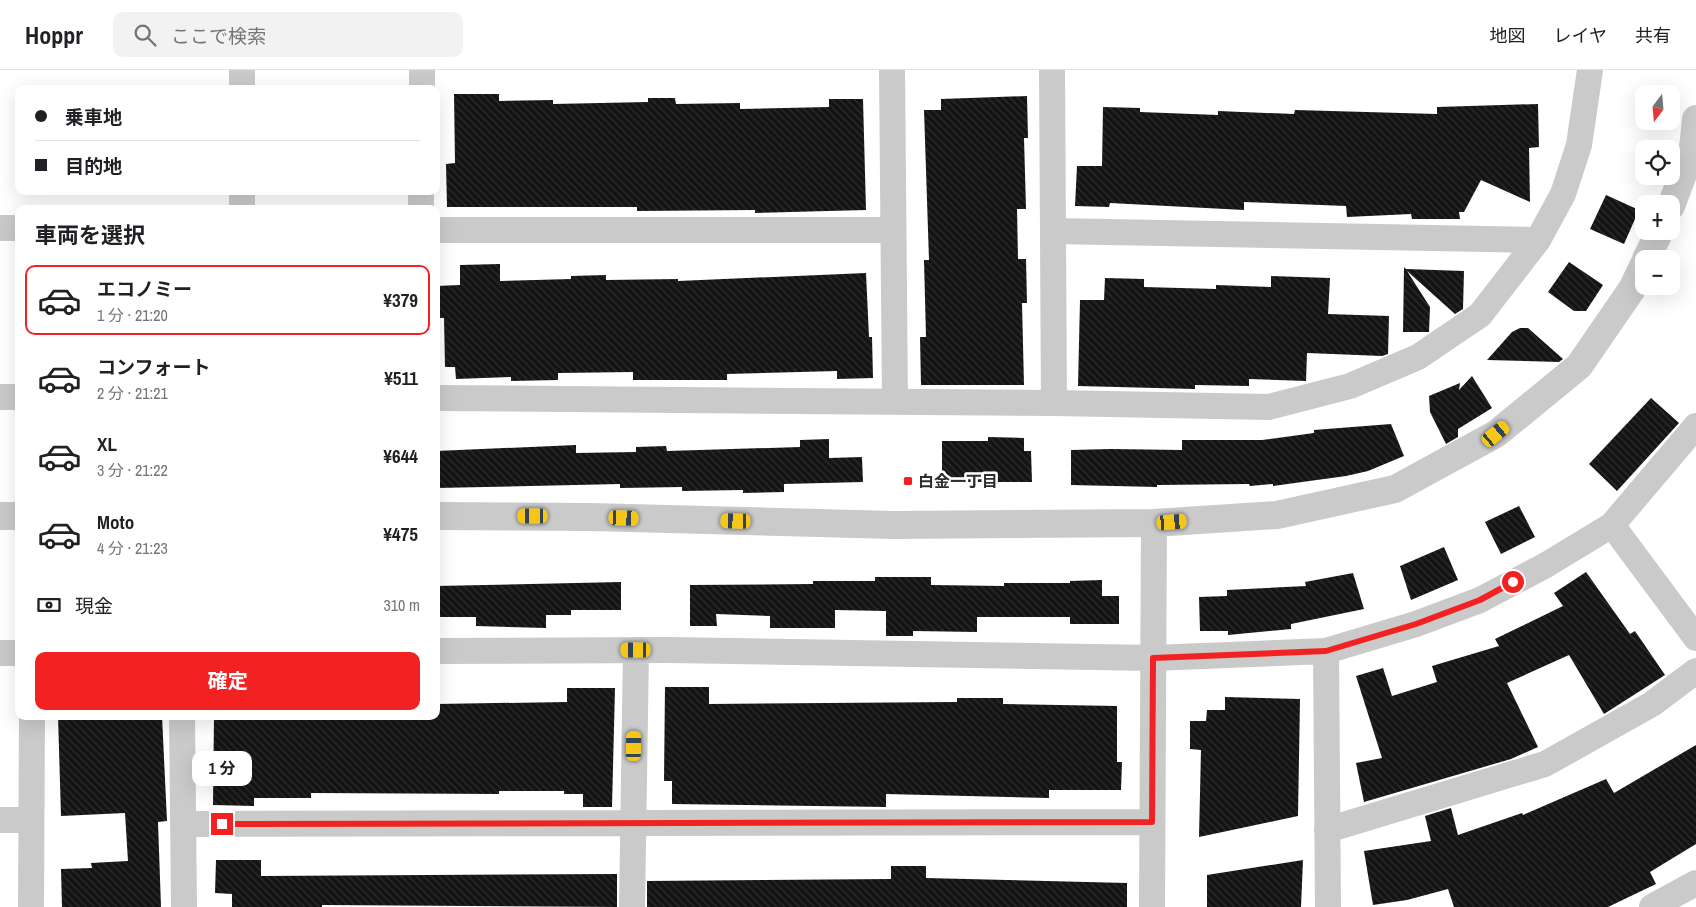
<!DOCTYPE html>
<html lang="ja">
<meta charset="utf-8">
<style>
:root{--surface:#fff;--page:#f2f2f2;--text:#202124;--muted:#757577;--line:#e0e0e0;--accent:#f22222}
body{margin:0;font-family:"Archivo Narrow","Noto Sans JP",sans-serif;background:var(--page);color:var(--text);height:100vh;display:flex;flex-direction:column;font-size:19px;white-space:nowrap}
*{box-sizing:border-box;margin:0}
p{font-size:16px;color:var(--muted)}
.icon{flex:none;width:28px;height:28px;fill:none;stroke:currentColor;stroke-width:2;stroke-linecap:round;stroke-linejoin:round}
.map{position:relative;flex:1;overflow:hidden}
.details{position:absolute;left:15px;top:135px;width:425px;height:515px;display:flex;flex-direction:column;background:var(--surface);border-radius:10px;box-shadow:0 5px 20px #0002}
.details>*{flex:none}
.guide{position:absolute;left:15px;top:15px;width:425px;height:110px;border-radius:10px;box-shadow:0 5px 20px #0002;display:grid;align-content:center;height:110px;padding:0 20px;background:var(--surface)}
.needle{width:32px;rotate:196deg}
.fabs{position:absolute;left:1635px;top:15px;display:grid;gap:10px}
.fabs a{display:grid;place-items:center;width:45px;height:45px;border-radius:10px;background:var(--surface);box-shadow:0 5px 20px #0002;font-size:25px}
.end{position:absolute;width:22px;height:22px;margin:-11px;border:6px solid #f22222;background:#fff;box-shadow:0 0 0 2px #fff}
.from{border-radius:50%}
.bubble{position:absolute;height:35px;border-radius:10px;background:var(--surface);box-shadow:0 5px 20px #0002;font-size:16px;font-weight:700;line-height:35px;text-align:center}
.car{position:absolute;width:15px;height:30px;margin:-15px -8px;border-radius:6px;box-shadow:0 0 4px 1px #0007;background:linear-gradient(#f5c518 24%,#345 0 40%,#f5c518 0 76%,#345 0 86%,#f5c518 0)}
.guide b{display:flex;align-items:center;gap:18px;height:48px;font-size:19px}
.guide b+b{border-top:1px solid var(--line)}
.guide i{width:12px;height:12px;background:var(--text)}
ul{padding:0;list-style:none}
li{display:flex;align-items:center;gap:15px;height:70px;margin:0 10px 8px;padding:0 10px;border:2px solid transparent;border-radius:10px}
li div{flex:1}
li b{display:block;font-size:19px}
li em{font-style:normal;font-weight:700}
li.current{border-color:var(--accent)}
li>.icon{width:45px;height:45px;stroke-width:1.5}
h2{padding:0 20px;font-size:22px;line-height:60px}
.pay{display:flex;align-items:center;gap:12px;height:55px;padding:0 20px;font-size:19px}
.pay p{margin-inline-start:auto}
.button{display:flex;gap:10px;margin-top:auto;padding:10px 20px}
.button a{flex:1;height:58px;border-radius:10px;background:var(--accent);color:#fff;font-size:20px;font-weight:700;line-height:58px;text-align:center}
header{display:flex;align-items:center;gap:30px;box-sizing:border-box;height:70px;padding:0 25px;background:var(--surface);border-bottom:1px solid var(--line)}
header strong{font-size:24px}
nav{display:flex;gap:28px;margin-inline-start:auto;font-size:18px}
.search{width:350px;height:45px;background:var(--page);display:flex;align-items:center;gap:12px;box-sizing:border-box;padding:0 18px;border-radius:10px;color:var(--muted);font-size:19px}
.map>svg:first-child{display:block}
</style>
<header>
<strong>Hoppr</strong>
<div class="search"><svg class="icon" aria-label="search" viewBox="0 0 24 24"><circle cx="10" cy="10" r="6"/><path d="M15 15l6 6"/></svg>ここで検索</div>
<nav><a>地図</a><a>レイヤ</a><a>共有</a></nav>
</header>
<div class="map">
<svg width="1696" height="837" viewBox="0 0 1696 837">
<defs>
<pattern id="building-back-hatch" width="6" height="6" patternUnits="userSpaceOnUse" patternTransform="scale(1.25)"><rect width="6" height="6" fill="#141414"/><path d="M-1 5l2 2M0 0l6 6M5-1l2 2" fill="none" stroke="#2e2e2e"/></pattern>
</defs>
<rect width="100%" height="100%" fill="#fff"/>
<path fill="url(#building-back-hatch)" d="M454,24h45v7l54,-1v4l95,-2v-4h27l1,6 64,-1v6l89,-2v-8h34l3,111 -111,3v-3l-118,1v-4h-190l-1,-43 9,-1z
M1027,26l1,42h-4l2,71h-9l1,50h8l1,44h-5l2,82h-103l-1,-48h6l-2,-77h5l-5,-150h17v-11z
M1538,34l1,43 -10,1 1,54 -49,-22 -17,32h-5l1,7h-48l-1,-5 -64,3 -1,-11 -102,-4v8l-134,-7 -1,4 -34,-1 2,-40h25l1,-59 37,1v4l78,3v-4l76,3 1,-4 142,4v-7z
M1606,125l33,15 -15,34 -34,-15z
M1569,192l34,23 -17,26h-12l-26,-19z
M500,194v17l71,-2v-3l35,-1v5l72,-1v2l188,-8 3,64h3l1,41 -36,1v-8l-110,3v6h-94v-8l-75,1v7l-47,1v-4l-55,2 -1,-12h-10l-1,-49h-8v-32l24,-1v-20z
M1404,197l2,2 58,2 -1,38 -8,5 -48,-43 23,36 -1,25h-26z
M1271,206l59,2 -2,36 61,2 -1,38 -6,2 -75,-3 -1,28 -57,-2v7l-54,-1v4l-117,-3 2,-86h24l1,-22 39,1v8l72,2v-4l55,2z
M1520,258h8l35,31 -4,3 -72,-2 25,-28z
M1472,306l20,32 -34,21v8l-12,7 -16,-32 -1,-16 31,-13 -1,7z
M1651,328l28,25 -62,68 -28,-27z
M1391,354l13,32 -36,15 -22,5 -73,10v-2l-23,2 -1,-2 -92,1v2l-86,-2v-35l40,-1 71,1v-10h80l52,-7v-3z
M988,367l36,1v13h7l1,31h-90v-41h46z
M829,369v19l33,-1 1,25 -79,2v8l-41,1v-3l-61,1v-4l-62,1v-4l-184,4v-37l140,-6v8l60,-1v-5l30,-1 1,5 133,-4v-7z
M1519,436l16,31 -34,17 -16,-32z
M1444,477l14,33 -47,20 -11,-34z
M1586,502l44,62 5,-3 30,44 -61,39 -35,-59 -62,28 31,64 -27,12 -147,43 -8,-39 26,-5 -26,-82 27,-8 9,28 45,-14 -5,-16 67,-20 -4,-7 68,-33 -9,-13z
M1353,503l11,36 -73,15v5l-63,6v-4h-28l-1,-34 28,-1v-6l79,-4 -1,-4z
M875,507h56v8l73,1v-3h66v-2l32,-1v16h17v28h-49v-7h-93v15l-64,-1v5h-27v-25l-51,-1v18h-65v-12l-54,-2 1,12h-27v-41l123,-1v-3h62z
M621,512v28h-50v5h-25v13l-70,-2v-9h-40v-31z
M665,617h44v17l248,-2v-4h46v6l114,2v56h5l-1,28h-72v8l-163,-4v13l-214,-3v-23h-8z
M567,618h48l-3,119h-29v-13h-19v-3h-65v3l-188,-1v5h-57v8l-41,-1 1,-89h222v-12l131,-2z
M1225,627l75,2 -2,117 -99,21 2,-87 -11,-1v-28h16l1,-11h18z
M58,646h104l5,105 -9,1 3,85h-99l-1,-38 31,-1 -1,-5 37,-2 -3,-48 -64,3z
M1696,675v99l-46,28 6,12 -48,23h-154l-6,-18 -41,11 -34,5 -9,-54 67,-10 -6,-25 26,-8 7,27 64,-22 1,2 83,-36 8,14z
M216,790h45v16l356,-2v33l-295,-2v2h-90v-13l-17,-1z
M1303,790l-2,47h-94v-32z
M891,796h35v12l201,5v24h-480v-26l244,-2z"/>
<g fill="none" stroke-linecap="round" stroke-linejoin="round">
<path stroke="#cacaca" stroke-width="26" d="M242,0v19
M892,0l3,332
M1052,0l2,333 215,4 81,-21 68,-29 62,-42 58,-75 25,-46 16,-49 11,-75
M422,19v-19
M242,121v18
M421,139v-18
M0,158h19
M436,160h457
M1053,161l485,9
M0,327h19
M436,328l618,5
M1612,455l84,113
M436,581l232,-1 485,8 173,-7 90,-27 64,-24 66,-35 66,-40 84,-99
M1326,581l2,256
M0,583h19
M182,646l2,191
M0,750h31
M183,754l969,-2
M1327,760l218,-66 107,-60 44,-33
M31,837l1,-191
M632,837l4,-257
M1152,837l2,-384
M1652,837l44,-24"/>
<path stroke="#cacaca" stroke-width="28" d="M1671,136l22,-58 3,-29
M1646,189l14,-28
M0,446h19
M436,446l155,1 302,8 261,-2 123,-8 118,-26 101,-55 83,-68 53,-77 12,-25"/>
</g>
<g fill="none" stroke-linecap="round" stroke-linejoin="round">
<path stroke="#f22222" stroke-width="6" d="M222,754l930,-2 1,-164 173,-7 90,-27 64,-24 33,-18"/>
</g>
<rect fill="#f22222" stroke="#fff" stroke-width="2" x="903" y="406" width="10" height="10" rx="2.5"/>
<g text-anchor="middle" dominant-baseline="central" stroke-width="5" stroke-linejoin="round" paint-order="stroke">
<g font-size="16" font-weight="bold" fill="#2d2d2d" stroke="#fff" text-anchor="start">
<text x="918" y="411">白金一丁目</text>
</g>
</g>
</svg>
<div class="fabs">
<a><svg class="needle" viewBox="-14 -14 28 28"><path d="M0-13l5 13h-10z" fill="#e53935"/><path d="M0 13l5-13h-10z" fill="#757577"/></svg></a>
<a><svg class="icon" aria-label="locate" viewBox="0 0 24 24"><circle cx="12" cy="12" r="6"/><path d="M12 2v4M12 18v4M2 12h4M18 12h4"/></svg></a>
<a>+</a>
<a>−</a>
</div>
<i class="end from" style="left:1513px;top:512px"></i>
<i class="end" style="left:222px;top:754px"></i>
<div class="bubble" style="left:192px;top:681px;width:60px">1 分</div>
<i class="car" style="left:1496px;top:364px;rotate:50deg"></i>
<i class="car" style="left:533px;top:446px;rotate:270deg"></i>
<i class="car" style="left:624px;top:448px;rotate:92deg"></i>
<i class="car" style="left:736px;top:451px;rotate:271deg"></i>
<i class="car" style="left:1172px;top:452px;rotate:86deg"></i>
<i class="car" style="left:636px;top:580px;rotate:270deg"></i>
<i class="car" style="left:634px;top:676px;rotate:1deg"></i>
<div class="guide">
<b><i class="from"></i>乗車地</b>
<b><i></i>目的地</b>
</div>
<section class="details">
<h2>車両を選択</h2>
<ul>
<li class="current"><svg class="icon" aria-label="car" viewBox="0 0 24 24"><path d="M5 17H2v-5l4-1 3-4h7l3 4 3 1v5h-3M9 17h6M6 11h13"/><circle cx="7" cy="17" r="2"/><circle cx="17" cy="17" r="2"/></svg><div><b>エコノミー</b><p>1 分 · 21:20</p></div><em>¥379</em></li>
<li><svg class="icon" aria-label="car" viewBox="0 0 24 24"><path d="M5 17H2v-5l4-1 3-4h7l3 4 3 1v5h-3M9 17h6M6 11h13"/><circle cx="7" cy="17" r="2"/><circle cx="17" cy="17" r="2"/></svg><div><b>コンフォート</b><p>2 分 · 21:21</p></div><em>¥511</em></li>
<li><svg class="icon" aria-label="car" viewBox="0 0 24 24"><path d="M5 17H2v-5l4-1 3-4h7l3 4 3 1v5h-3M9 17h6M6 11h13"/><circle cx="7" cy="17" r="2"/><circle cx="17" cy="17" r="2"/></svg><div><b>XL</b><p>3 分 · 21:22</p></div><em>¥644</em></li>
<li><svg class="icon" aria-label="car" viewBox="0 0 24 24"><path d="M5 17H2v-5l4-1 3-4h7l3 4 3 1v5h-3M9 17h6M6 11h13"/><circle cx="7" cy="17" r="2"/><circle cx="17" cy="17" r="2"/></svg><div><b>Moto</b><p>4 分 · 21:23</p></div><em>¥475</em></li>
</ul>
<div class="pay"><svg class="icon" aria-label="cash" viewBox="0 0 24 24"><path d="M3 7h18v10H3z"/><circle cx="12" cy="12" r="2"/></svg>現金<p>310 m</p></div>
<div class="button"><a>確定</a></div>
</section>
</div>
